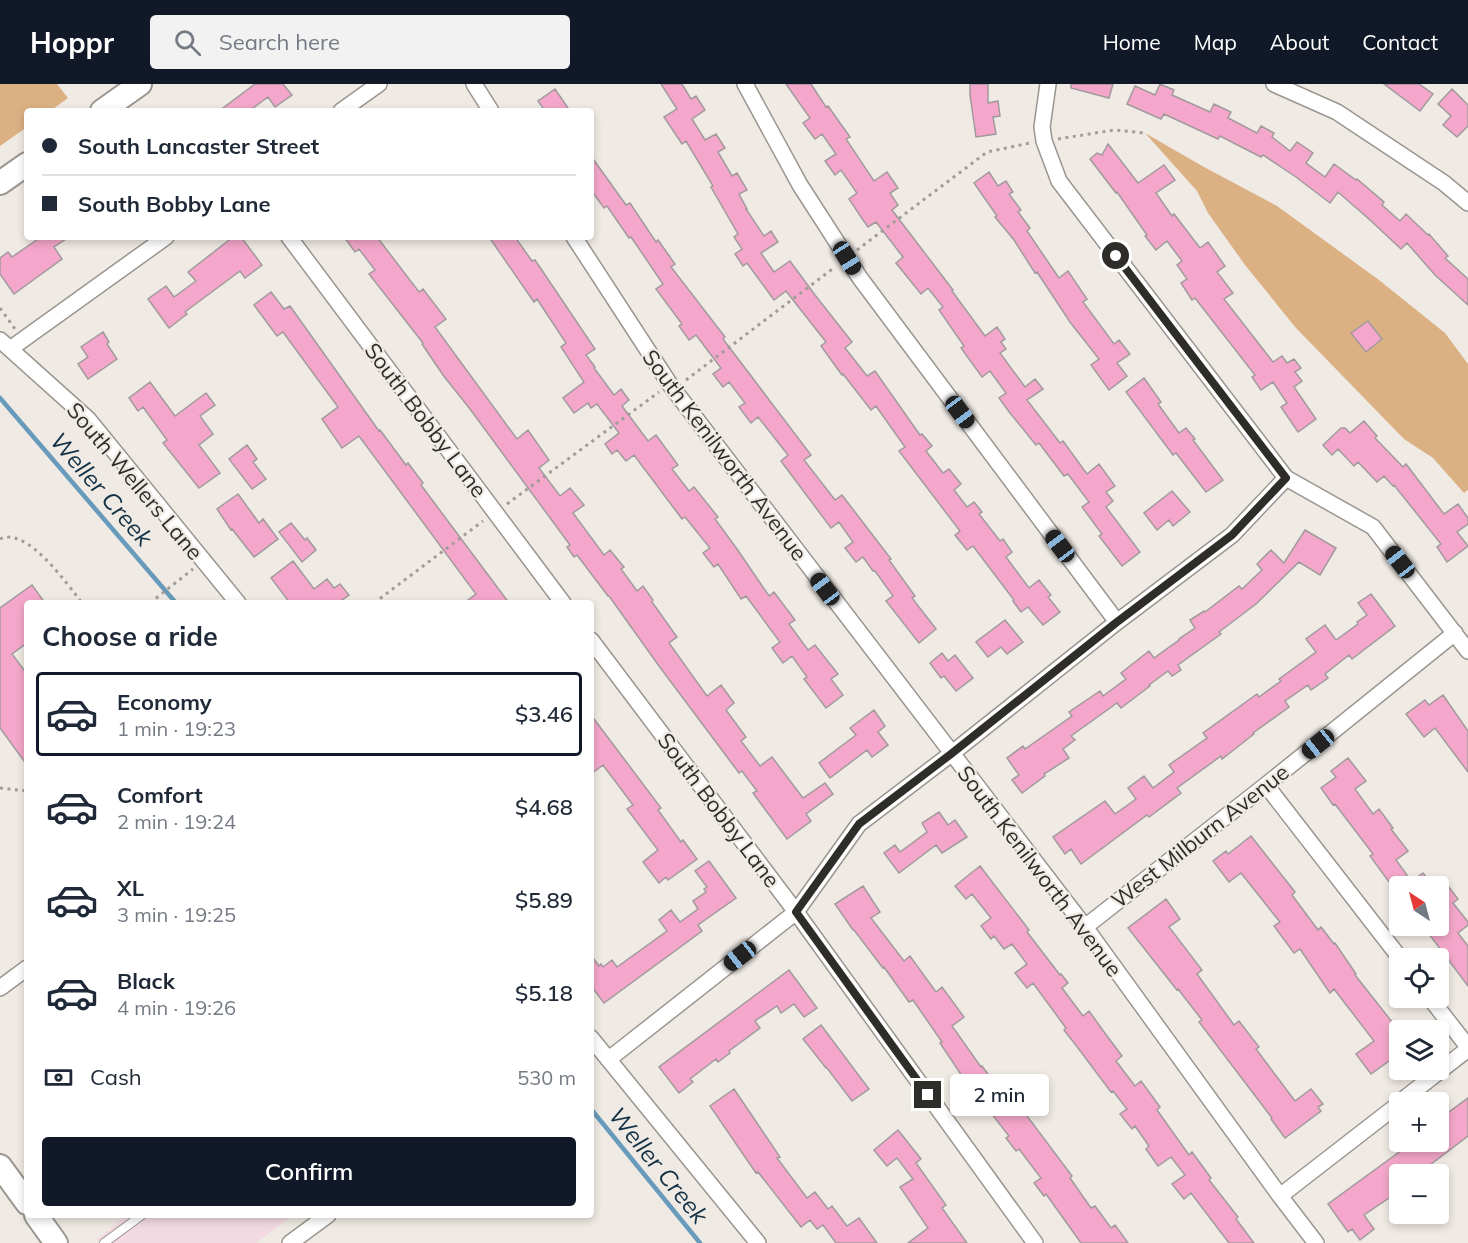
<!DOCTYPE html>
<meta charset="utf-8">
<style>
:root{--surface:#fff;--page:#f2f2f3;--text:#1f2937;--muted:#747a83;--line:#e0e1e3;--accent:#111827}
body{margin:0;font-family:Mulish,sans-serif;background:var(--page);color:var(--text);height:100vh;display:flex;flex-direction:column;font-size:22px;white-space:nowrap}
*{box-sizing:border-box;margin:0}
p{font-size:20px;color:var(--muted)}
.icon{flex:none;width:33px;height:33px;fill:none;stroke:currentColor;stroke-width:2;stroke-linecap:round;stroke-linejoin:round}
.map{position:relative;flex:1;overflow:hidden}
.panel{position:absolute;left:24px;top:516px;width:570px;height:618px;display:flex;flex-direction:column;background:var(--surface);border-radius:6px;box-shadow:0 3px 9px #0003}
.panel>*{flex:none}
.top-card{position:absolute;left:24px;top:24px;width:570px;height:132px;border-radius:6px;box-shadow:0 3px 9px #0003;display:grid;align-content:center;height:132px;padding:0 18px;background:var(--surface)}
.needle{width:39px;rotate:324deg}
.fabs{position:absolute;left:1389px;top:792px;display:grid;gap:12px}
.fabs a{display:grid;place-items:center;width:60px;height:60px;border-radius:6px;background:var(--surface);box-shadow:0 3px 9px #0003;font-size:30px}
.end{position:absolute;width:27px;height:27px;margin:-14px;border:8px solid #2f2d2a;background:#fff;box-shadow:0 0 0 3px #fff}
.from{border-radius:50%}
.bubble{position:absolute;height:42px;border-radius:6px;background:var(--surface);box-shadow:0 3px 9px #0003;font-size:20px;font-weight:600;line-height:42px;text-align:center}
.car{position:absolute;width:18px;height:36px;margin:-18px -9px;border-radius:8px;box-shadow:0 0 4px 2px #0007;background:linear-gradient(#222 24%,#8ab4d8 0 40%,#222 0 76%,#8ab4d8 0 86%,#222 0)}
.top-card b{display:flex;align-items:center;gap:21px;height:57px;font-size:22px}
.top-card b+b{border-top:2px solid var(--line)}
.top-card i{width:15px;height:15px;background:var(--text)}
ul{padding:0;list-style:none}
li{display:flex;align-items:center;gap:18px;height:84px;margin:0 12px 9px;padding:0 6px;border:3px solid transparent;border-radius:6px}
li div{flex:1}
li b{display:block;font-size:22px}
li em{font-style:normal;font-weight:600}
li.active{border-color:var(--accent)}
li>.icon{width:54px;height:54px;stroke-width:1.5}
h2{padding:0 18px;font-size:27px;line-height:72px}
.pay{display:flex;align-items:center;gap:15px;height:66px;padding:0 18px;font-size:22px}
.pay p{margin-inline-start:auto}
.primary-button{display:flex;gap:12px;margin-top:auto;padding:12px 18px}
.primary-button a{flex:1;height:69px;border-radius:6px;background:var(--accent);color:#fff;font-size:24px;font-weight:600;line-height:69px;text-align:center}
header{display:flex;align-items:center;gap:36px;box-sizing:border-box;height:84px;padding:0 30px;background:var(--accent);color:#fff}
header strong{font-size:28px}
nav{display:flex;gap:33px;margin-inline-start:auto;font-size:21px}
.search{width:420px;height:54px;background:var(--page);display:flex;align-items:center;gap:15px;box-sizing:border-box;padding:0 21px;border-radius:6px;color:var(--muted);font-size:22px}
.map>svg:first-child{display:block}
</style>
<header>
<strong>Hoppr</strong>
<div class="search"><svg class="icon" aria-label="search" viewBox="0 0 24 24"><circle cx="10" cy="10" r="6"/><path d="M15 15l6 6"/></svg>Search here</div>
<nav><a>Home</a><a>Map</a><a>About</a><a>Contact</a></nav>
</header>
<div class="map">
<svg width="1468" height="1159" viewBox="0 0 1468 1159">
<rect width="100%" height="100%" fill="#f0eae4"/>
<path fill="#f3dae2" d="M128,1131h165l-37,28h-156l-3,-4z"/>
<path fill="#dbb184" d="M0,0h57l11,14 -18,13h-23v16l-27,19z
M1145,49l59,34 73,39 102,74 66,53 23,31v126l-4,3 -31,-35 -29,-19 -108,-111 -51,-63 -37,-52 -11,-22z"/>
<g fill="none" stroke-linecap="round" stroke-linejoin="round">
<path stroke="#689abb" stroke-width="4.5" d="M0,314l176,205
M591,1025l109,134"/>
</g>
<path fill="#f4a7ca" stroke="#a19a9d" stroke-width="1.5" d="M255,0h28l9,11 -17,12 -7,-10 -19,14h-30z
M661,0h21l9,15 5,-3 9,14 -13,9 13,21 11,-6 9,14 -7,4 14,24 5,-3 10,17 -8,4 8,15h-1l18,27 7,-5 7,11 -17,11 13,19 16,-11 25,34 37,47 -7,6 15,19 7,9 8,-5 45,64 2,-1 10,12 -6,5 17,22 6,-4 12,15 -7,6 13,17 7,-5 8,10 -3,2 21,27 3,-2 9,13 -6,5 23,31 10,-8 12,15 -3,2 12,15 -17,13 -15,-18 -7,5 -8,-11 1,-1 -41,-54 -6,4 -12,-15 5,-4 -61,-80 6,-4 -29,-41 -5,4 -28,-36 -1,1 -21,-29 5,-4 -40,-51 -12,9 -27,-37 -4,3 -8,-12 7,-5 -8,-12 4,-3 -27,-47 2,-1 -27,-45 -4,3 -18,-27 13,-8z
M786,0h25l15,23 2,-1 22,31 -4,2 28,42 13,-9 11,16 -8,5 8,12 -6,5 61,80 -1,1 33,45 12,-9 8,12 -4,3 5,7 -6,4 25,34 10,-8 8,10 -16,11 33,43 3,-2 24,33 12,-10 16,22 -9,6 7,9 -7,6 34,45 -18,14 -23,-30 3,-2 -20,-27 7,-5 -21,-28 -4,2 -25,-33 -3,2 -26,-32 -11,-15 7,-5 -16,-22 -8,6 -21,-29 3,-2 -25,-36 4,-3 -15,-19 -7,6 -25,-31 7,-6 -27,-35 -8,5 -7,-10 -12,-18 8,-6 -16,-23 -6,5 -10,-14 11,-7 -14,-20 -7,5 -12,-16 7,-5z
M970,0h18v19l10,-2 2,15 -7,1 3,17 -20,3 -6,-42z
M1071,0h42l-4,14 -38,-10z
M1160,0l14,6 -2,5 38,17 4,-8 17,8 -3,6 29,15 4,-7 13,7 -2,4 18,14 7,-9 16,11 -7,10 19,14 9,-13 22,16 1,-1 27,23 -2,3 18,16 6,-7 22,21 1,-1 19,22 -3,2 23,21v26l-33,-30 -28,-32 -6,6 -31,-29 -32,-28 -8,11 -34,-26 -33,-22 -2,2 -41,-21 -2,3 -54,-25 -3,5 -34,-15 8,-18 20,9z
M1384,0h35l14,10 -13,17z
M555,5l15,22h-25l-7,-10z
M1452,5l16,16v21l-11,11 -14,-12 8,-9 -13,-12z
M1108,60l30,39 26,-18 11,15 -19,13 16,23 2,-2 26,34 8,-6 17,24 -8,6 16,21 -9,6 49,63 9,-6 5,7 7,-4 7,9 -6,4 7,9 -8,6 22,32 -18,13 -17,-25 6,-4 -14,-21 -12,8 -9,-13 3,-2 -60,-77 -3,2 -11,-17 6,-4 -10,-14 5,-4 -15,-20 -11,9 -11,-14 2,-1 -30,-43 -1,1 -26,-34 7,-6 5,2z
M591,72l35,49 4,-2 26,39 2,-2 17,24 -4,3 54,70 -2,2 88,116 -7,5 31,40 7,-5 49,64 -2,1 26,36 -3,2 24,31 -17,14 -33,-42 7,-5 -18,-25h-2l-10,-14 -7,5 -11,-14 8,-6 -14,-20 -8,6 -50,-67 7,-6 -30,-38 -7,6 -12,-16 6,-4 -16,-21 -6,5 -10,-13 8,-6 -25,-33 -7,5 -10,-14 3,-2 -26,-35 7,-5 -32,-47 -2,1 -22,-32 -3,2 -13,-18z
M989,88l9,14 8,-5 7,11 -4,2 12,16 -3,2 12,16 -3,3 32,47 9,-7 19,28 -4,3 31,42 5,-4 11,14 -13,9 10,13 -18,14 -18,-25 8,-6 -29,-37 -33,-50 -2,1 -21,-33 -19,-23 2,-1 -23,-33z
M41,153h28l-15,10 8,12 -48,35 -14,-20v-16l8,-6 4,5z
M233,153h8l21,28 -17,13 -5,-7 -55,41 2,2 -18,14 -21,-29 18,-13 8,11 22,-16 -8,-9z
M344,153h33l42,55 4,-3 23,30 -11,8 82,112 11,-9 21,30 -10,8 21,28 10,-8 14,17 -11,8 31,42 6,-5 14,17 -3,2 16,22 6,-5 10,14 -1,2 25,35 -8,6 38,53 14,-11 13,18 -8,7 20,27 -5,4 19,25 12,-9 31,41 22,-15 8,11 -27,20 5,7 -24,18 -34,-46 4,-2 -15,-20 -3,2 -80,-107 -50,-70h-1l-31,-41 -3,2 -7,-10 3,-2 -100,-136 -27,-34 -21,-31 1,-1 -54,-69 6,-4 -16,-21 -4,3z
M489,153h26l17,24 3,-1 60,89 -9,6 9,12 -1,1 20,27 7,-6 8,11 -7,6 26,35 8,-6 22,30 -6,4 17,22 5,-4 24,30 -3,2 22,30 32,47 5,-4 21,28 -6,4 19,26 7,-5 23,29 -7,5 12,16 -17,13 -22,-29 3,-2 -15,-21 -9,7 -11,-15 8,-6 -34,-46 -5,3 -23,-35 -4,3 -11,-14 7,-5 -25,-31 -3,2 -48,-64 -8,6 -9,-11 -5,4 -7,-10 14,-11 -22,-29 -6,4 -3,-5 -14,10 -11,-15 21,-16 -23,-35 5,-4 -29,-44 -3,3z
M271,208l13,17 6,-3 89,125 1,-1 26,35 2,-2 15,20 -2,2 88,118h-45l12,-9 -117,-158 -17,12 -20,-29 16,-12 -55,-75 -6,4 -23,-31z
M1368,237l14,18 -16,13 -15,-19z
M103,248l6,10 -2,2 10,15 -29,20 -10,-15 10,-7 -7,-10z
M1144,294l17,24 -3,2 21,29 7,-5 9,11 -2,1 30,40 -17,12 -30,-39 -3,2 -47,-63z
M150,298l25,34 31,-23 9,12 -15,11 13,18 -14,11 21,28 -21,15 -36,-45 4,-3 -24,-33 -5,4 -9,-13z
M1364,337l13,15 -2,2 28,29 3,-3 38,50 14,-10 10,14v6l-11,8 11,14 -21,16 -10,-15 4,-3 -47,-59 -1,1 -9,-10 -7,6 -19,-20 -4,4 -16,-17 -6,6 -9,-10 18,-17h4l5,5z
M247,361l10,14 -4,3 13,17 -14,10 -23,-30z
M1172,407l18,21 -17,14 -4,-6 -12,10 -13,-17z
M238,410l21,29 4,-4 15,20 -24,18 -22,-28 -1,1 -14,-21z
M291,439l14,17 2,-2 9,12 -14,12 -23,-30z
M1305,446l31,18 -16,27 -21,-13 -43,42 -37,28 2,2 -43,31 3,5 -9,6 -4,-5 -19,14 1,1 -29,22 -4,-5 -46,33 4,4 -12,9 6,9 -25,16 1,2 -23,17 -10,-13 7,-5 -12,-17 16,-12 2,3 47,-33 -3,-4 31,-21 3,5 23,-17 -5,-6 28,-22 5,7 25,-18v-1l16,-11 -5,-8 14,-9 1,1 34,-26 3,3 20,-19 -5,-6 14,-14 13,13z
M293,477l21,28 13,-10 7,9 6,-4 9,11 -11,8h-48l-19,-25z
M32,501l13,18h-18v40l-15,11 15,20v91l-27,-37v-120z
M1371,510l24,32 -43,33 -3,-4 -24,19 3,4 -17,12 -3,-5 -23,16 4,6 -36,26 1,1 -32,25 -1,-3 -44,32 4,5 -32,24 -2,-2 -66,49 -10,-15 -6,5 -12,-17 52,-36 10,13 21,-15 -8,-11 16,-12 9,12 21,-16 -5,-7 38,-27 -4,-5 54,-39 2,3 22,-16 -2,-2 37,-27 -10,-13 19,-14 11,15 22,-16 -1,-2 10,-7 -9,-12z
M1005,536l18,22 -16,12 -6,-7 -13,10 -12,-15z
M942,569l6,8 7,-6 18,23 -17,13 -12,-15 -3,2 -11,-15z
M1443,611l25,36v41l-33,-44 -11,9 -18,-23 19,-14 4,5z
M874,626l11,16 -7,6 10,13 -16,12 -5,-7 -37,28 -11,-15 37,-28 -6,-7z
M591,631l70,93 -3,2 23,32 2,-2 14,19 -29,21 -2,-3 -7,6 -16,-21 15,-12 -31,-41 6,-4 -30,-40 -12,9z
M1348,674l18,23 -11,8 18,25 6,-5 14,19 -2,1 17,22 -12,9 11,15 -15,11 -22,-30 3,-2 -38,-50 -2,1 -12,-17 15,-11 -5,-6z
M939,728l9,13 7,-5 12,17 -25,16 -6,-8 -37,28 -15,-20 11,-8 5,7 27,-20 -5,-9z
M1251,752l44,56 -3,3 26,35 3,-3 13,17 1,-1 21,31 -1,1 45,57v21l-29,21 -15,-20 18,-13 -40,-52 -4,4 -30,-44 -6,4 -20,-27 6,-4 -39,-49 -12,9 -16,-21 13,-10 2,3z
M709,777l27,37 -38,27 4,6 -98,72 -13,-17v-31l8,11 2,-2 2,3 9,-7 5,7 50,-36 -8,-11 12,-10 9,12 18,-13 -5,-8 13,-9 -2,-3 3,-2 -12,-16z
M980,782l49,64 -2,2 33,43 1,-1 7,9 -6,5 21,28 6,-5 18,25 15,20 -6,5 19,25 6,-5 19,26 -3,3 32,45 3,-3 19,26 -2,2 29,37 -2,2 18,24h-25l-38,-50 -7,6 -12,-15 13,-9 -14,-18 -13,9 -12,-17 3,-3 -14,-20 -3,3 -12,-15 7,-5 -14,-18 -2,1 -36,-48 -11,-14 2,-2 -33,-45 -6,5 -12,-15 12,-9 -15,-20 -8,5 -10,-13 -3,3 -10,-13 10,-8 -19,-24 -6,5 -11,-13z
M1423,789l10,13h-28z
M1445,798l13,17 -5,4 15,19v3l-10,8 10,13v40l-45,-60h15v-38z
M863,802l17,26 -9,6 33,43 6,-5 26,36 6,-5 22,30 -12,9 29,41 1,-1 28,38 5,-4 57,76 -2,2 21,30 4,-2 16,22 4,-3 13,18h-47l-35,-49 -2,2 -10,-13 7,-5 -22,-29 -3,2 -10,-13 3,-2 -49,-63 -20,-30 2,-1 -29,-42 -4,2 -25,-35 -1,1 -29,-38h-1l-18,-26z
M1166,815l14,20 -11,8 33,43 -5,4 37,51 5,-4 20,26 -3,2 39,52 16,-12 12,15 -5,3 3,4 -36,27 -14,-19 1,-1 -73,-96 3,-2 -24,-31 -1,1 -49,-62z
M789,886l28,38 -13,9 -10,-13 -13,9 -4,-7 -22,15 5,7 -31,23 1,2 -12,9 -2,-3 -26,20 3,3 -14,11 -20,-26z
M821,941l48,64 -17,12 -25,-33h-1l-23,-29z
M734,1005l46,68 -3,1 30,40 8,-6 13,17 4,-3 15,20 12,-8 18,25h-41l-13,-18 -6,4 -7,-9 -9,7 -43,-55 -2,1 -46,-67z
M1468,1014v38l-50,38h-18v9l-8,5 3,6 -31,21 10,14 -14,11 -8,-11 -4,3 -20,-28 85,-62h25v-22z
M898,1046l23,29 -5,4 30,42 -4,3 25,35h-59l20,-15 -28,-41 13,-8 -16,-21 -10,8 -13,-16z"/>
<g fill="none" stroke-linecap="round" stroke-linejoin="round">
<defs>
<path id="lane" d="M104,1159l38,-28"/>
<path id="street" d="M474,0l17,27
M745,0l55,101 60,93 257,344
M1048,0l-6,43 2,14 15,40 227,297 87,49 95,124
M1274,0l63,28 107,71 24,20
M341,27l38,-27
M289,153l274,366
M574,153l97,149 414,541 195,269 36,47
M0,256l88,79 150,184
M10,265l156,-112
M591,556l205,272 239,331
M1266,701l134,173
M1085,843l181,-142 189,-152
M0,904l27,-20
M1430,914l38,49
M591,954l167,205
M609,975l187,-147 63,-88 92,-70 166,-132 115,-87 54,-57
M1400,1018l68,-53
M1280,1112l120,-93
M290,1159l38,-28"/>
<path id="secondary" d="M102,27l38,-27
M0,99l27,-19
M0,1082l27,37
M36,1131l20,28"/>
</defs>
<use href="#lane" stroke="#9a958f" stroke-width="10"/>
<use href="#street" stroke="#9a958f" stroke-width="18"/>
<use href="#secondary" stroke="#9a958f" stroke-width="26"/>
<path stroke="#a19c98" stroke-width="3" stroke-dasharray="3 4.5" stroke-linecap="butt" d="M1058,55l56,-9 31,3
M857,166l130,-98 43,-9
M0,224l15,21
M686,296l149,-113
M507,420l152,-112
M0,455c27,-13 67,45 82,64
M150,519l43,-34
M374,519l109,-82
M0,704l27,3"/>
<use href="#lane" stroke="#fff" stroke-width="8"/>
<use href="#street" stroke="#fff" stroke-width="15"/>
<use href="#secondary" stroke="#fff" stroke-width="22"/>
</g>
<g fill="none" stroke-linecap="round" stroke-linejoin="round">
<path stroke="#2f2d2a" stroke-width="8" d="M928,1011l-132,-183 63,-88 92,-70 166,-132 115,-87 54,-57 -170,-222"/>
</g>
<g text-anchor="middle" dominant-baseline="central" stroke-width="4.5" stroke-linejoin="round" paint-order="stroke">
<g font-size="22" fill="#2f2d2a" stroke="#f0eae4">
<text transform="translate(426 336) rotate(53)">South Bobby Lane</text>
<text transform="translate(725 371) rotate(53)">South Kenilworth Avenue</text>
<text transform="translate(135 397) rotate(50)">South Wellers Lane</text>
<text transform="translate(719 726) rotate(53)">South Bobby Lane</text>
<text transform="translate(1200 752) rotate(-38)">West Milburn Avenue</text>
<text transform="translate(1040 787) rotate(53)">South Kenilworth Avenue</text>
</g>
<g font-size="24" font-style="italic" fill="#113044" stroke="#f0eae4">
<text transform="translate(102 405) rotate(49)">Weller Creek</text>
<text transform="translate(659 1081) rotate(51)">Weller Creek</text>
</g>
</g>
</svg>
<div class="fabs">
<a><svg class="needle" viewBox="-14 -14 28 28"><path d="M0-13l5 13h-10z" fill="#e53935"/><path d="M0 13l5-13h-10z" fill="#747a83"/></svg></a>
<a><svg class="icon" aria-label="locate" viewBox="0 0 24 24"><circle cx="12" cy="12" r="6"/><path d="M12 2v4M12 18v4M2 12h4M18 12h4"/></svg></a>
<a><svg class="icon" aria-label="layers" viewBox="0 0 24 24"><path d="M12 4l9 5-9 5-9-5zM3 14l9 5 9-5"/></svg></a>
<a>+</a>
<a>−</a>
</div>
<i class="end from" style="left:1116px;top:172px"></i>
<i class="end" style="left:928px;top:1011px"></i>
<div class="bubble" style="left:950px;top:990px;width:99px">2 min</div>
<i class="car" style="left:847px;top:174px;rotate:148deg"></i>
<i class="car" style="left:960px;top:328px;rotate:143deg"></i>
<i class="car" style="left:1060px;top:462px;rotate:323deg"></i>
<i class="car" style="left:1400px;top:478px;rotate:322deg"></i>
<i class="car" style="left:825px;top:505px;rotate:323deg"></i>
<i class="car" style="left:1318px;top:660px;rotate:231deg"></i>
<i class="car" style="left:740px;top:872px;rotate:232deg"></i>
<div class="top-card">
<b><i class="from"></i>South Lancaster Street</b>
<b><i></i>South Bobby Lane</b>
</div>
<section class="panel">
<h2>Choose a ride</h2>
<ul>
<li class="active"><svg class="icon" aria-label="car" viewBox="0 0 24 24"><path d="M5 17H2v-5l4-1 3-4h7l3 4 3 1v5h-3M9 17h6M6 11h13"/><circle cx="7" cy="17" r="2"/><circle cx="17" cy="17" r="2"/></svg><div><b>Economy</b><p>1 min · 19:23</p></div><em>$3.46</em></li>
<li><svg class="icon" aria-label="car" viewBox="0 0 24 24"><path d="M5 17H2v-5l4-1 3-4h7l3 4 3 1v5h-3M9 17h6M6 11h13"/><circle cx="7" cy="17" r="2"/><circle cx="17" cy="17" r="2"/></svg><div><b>Comfort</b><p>2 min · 19:24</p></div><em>$4.68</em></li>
<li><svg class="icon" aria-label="car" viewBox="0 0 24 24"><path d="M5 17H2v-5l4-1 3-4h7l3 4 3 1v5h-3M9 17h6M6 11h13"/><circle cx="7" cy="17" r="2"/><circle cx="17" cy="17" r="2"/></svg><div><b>XL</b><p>3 min · 19:25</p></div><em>$5.89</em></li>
<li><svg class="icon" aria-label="car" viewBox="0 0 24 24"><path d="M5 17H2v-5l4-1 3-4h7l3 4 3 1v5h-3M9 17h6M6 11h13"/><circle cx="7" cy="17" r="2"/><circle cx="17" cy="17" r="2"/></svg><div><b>Black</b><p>4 min · 19:26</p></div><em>$5.18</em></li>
</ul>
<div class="pay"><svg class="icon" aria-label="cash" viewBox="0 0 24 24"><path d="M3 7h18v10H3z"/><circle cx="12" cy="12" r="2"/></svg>Cash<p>530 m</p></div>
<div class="primary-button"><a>Confirm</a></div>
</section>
</div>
